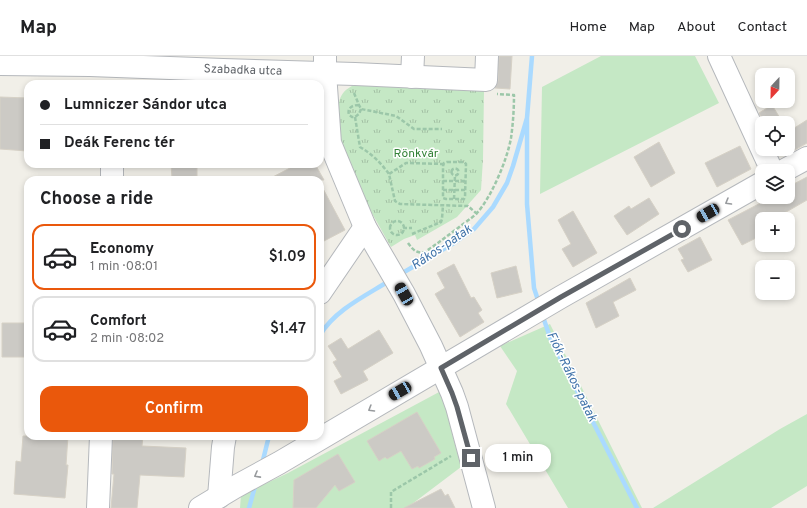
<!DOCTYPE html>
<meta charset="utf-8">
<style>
:root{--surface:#fff;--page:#f6f6f6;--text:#202124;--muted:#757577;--line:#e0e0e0;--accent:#ea580c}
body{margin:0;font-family:Overpass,sans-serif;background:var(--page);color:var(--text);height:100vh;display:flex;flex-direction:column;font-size:15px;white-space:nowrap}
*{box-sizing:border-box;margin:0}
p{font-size:13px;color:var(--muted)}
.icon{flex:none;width:22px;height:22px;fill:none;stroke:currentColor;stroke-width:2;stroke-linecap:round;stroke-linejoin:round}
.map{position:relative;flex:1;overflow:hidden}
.side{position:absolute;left:24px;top:120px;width:300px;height:264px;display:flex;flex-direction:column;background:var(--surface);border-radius:12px;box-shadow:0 2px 6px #0003}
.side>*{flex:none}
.hud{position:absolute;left:24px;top:24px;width:300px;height:88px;border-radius:12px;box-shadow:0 2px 6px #0003;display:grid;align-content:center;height:88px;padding:0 16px;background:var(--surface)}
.needle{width:26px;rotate:202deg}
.tools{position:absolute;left:755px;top:12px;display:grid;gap:8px}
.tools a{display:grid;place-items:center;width:40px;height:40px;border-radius:8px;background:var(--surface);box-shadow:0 2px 6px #0003;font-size:20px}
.end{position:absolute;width:18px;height:18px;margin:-9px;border:5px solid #5f6368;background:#fff;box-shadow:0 0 0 2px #fff}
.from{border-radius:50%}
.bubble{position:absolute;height:28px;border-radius:12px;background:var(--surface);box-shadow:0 2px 6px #0003;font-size:13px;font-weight:600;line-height:28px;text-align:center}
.car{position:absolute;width:12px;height:24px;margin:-12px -6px;border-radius:5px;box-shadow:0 0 3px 1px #0007;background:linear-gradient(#222 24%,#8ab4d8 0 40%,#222 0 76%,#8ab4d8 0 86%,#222 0)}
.hud b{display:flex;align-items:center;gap:14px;height:38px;font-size:15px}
.hud b+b{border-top:1px solid var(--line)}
.hud i{width:10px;height:10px;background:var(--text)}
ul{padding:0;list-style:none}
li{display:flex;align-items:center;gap:12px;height:66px;margin:0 8px 6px;padding:0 8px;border:2px solid var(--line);border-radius:12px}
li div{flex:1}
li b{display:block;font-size:15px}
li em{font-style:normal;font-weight:600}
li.on{border-color:var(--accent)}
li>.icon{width:36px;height:36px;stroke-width:1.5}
h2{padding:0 16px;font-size:18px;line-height:48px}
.primary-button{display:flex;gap:8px;margin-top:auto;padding:8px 16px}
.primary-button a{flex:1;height:46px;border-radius:12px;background:var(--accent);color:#fff;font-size:16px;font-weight:600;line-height:46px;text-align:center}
header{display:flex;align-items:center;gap:24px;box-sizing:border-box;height:56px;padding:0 20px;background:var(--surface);border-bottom:1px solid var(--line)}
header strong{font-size:19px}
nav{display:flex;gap:22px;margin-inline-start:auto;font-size:14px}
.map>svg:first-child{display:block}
</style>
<header>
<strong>Map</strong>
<nav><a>Home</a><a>Map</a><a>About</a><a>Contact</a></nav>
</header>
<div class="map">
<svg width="807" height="452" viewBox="0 0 807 452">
<defs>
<pattern id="park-tufts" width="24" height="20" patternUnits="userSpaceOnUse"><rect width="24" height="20" fill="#c5e8c5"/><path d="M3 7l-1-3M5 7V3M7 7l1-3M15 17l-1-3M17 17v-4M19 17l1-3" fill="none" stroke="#a3c0a4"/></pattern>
</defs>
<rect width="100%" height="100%" fill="#f1efe8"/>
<path fill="#c5e8c5" d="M601,0h94l24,47 -179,91 2,-107z
M550,268l92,184h-74l-62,-104 11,-33 -17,-25z
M441,335l20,76 -49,37 2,4h-174l1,-13 47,-22z
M807,358v72l-36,22h-118l127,-79z"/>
<path fill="url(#park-tufts)" d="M354,29l130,6 -1,68 -2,31 -24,27 -40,23 -2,-5 -11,4 -13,8c-21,-39 -50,-81 -52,-126 -1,-17 -2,-28 15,-36z"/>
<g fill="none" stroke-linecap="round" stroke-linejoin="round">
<path stroke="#aadaff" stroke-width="4.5" d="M527,62v86l7,84 5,15
M399,219l55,-32 20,-14 19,-22 14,-24 6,-17 14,-48 5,-62
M542,258l9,26 86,168
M320,279c15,-25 45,-39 69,-54
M262,408l7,-28
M249,452l7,-25"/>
</g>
<path fill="#cccac5" stroke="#d6d1c6" d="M499,0h13l-2,33 -15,-1 3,-7z
M0,41l28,1 -1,53 -27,-2z
M772,49l11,18h-19l-5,-10z
M807,64v23l-19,11v-22z
M659,86l16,31 -24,14 -17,-30z
M740,90l11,23 -34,18 -12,-24z
M171,108h26v12l-25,2z
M288,108h27l9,16h-57l23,-12z
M807,121v23l-33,19h-12v16l-20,10 -14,-25 44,-23h16v-10z
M320,127l25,47 -21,11 -4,-7z
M649,142l10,16 -32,21 -13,-19 15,-10 2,3z
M573,155l24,42 -24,14 -11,-18 9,-5 -13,-24z
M700,181l12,23 -24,12 -7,-12 3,-1 -6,-10z
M454,208l17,34 3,-1 8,13 -4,3 6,9 -24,15 -25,-43 10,-6 -8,-15z
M516,210l6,26 -25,6 -6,-25z
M630,222l6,12 -23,12 6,14 -23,12 -10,-25z
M2,267h26v34h-26z
M379,274l14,23 -30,18 5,9 -27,14 -7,-13 8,-4 -9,-15 4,-2 -9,-14 13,-8 7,11z
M417,356l24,41 -7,4 1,2 -16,9 -1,-2 -6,3 -11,-18 -14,8 -2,-2 -6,4 -12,-20z
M23,380h45l-2,29h2l-3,33 -51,-4 2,-33 5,1z
M113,380h30l-1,10 44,2 -2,29 -44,-2 -3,33h-26l3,-34h-2z
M338,398l17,28 -16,9 -4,-6 -19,23h-23l1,-28z
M441,433l4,7 3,-2 7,14h-51z"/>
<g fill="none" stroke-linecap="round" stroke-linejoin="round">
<defs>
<g id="minor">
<path d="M325,0v17l5,70 35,84 39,67 27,52 21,47 5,14 27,101"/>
<path d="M719,0l53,115"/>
<path id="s1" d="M0,8l90,1 133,5 132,4 131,6 1,-24"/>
<path d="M412,21l1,-21"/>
<path d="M783,115l24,-13"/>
<path d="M112,124v-16"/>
<path d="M320,237l45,-66"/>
<path d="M219,441l4,-50 2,-11"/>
<path d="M98,452l3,-72"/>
<path d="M200,452l35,-21 44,-24 282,-166 201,-114"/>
</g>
</defs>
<use href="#minor" stroke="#b5b8bc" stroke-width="24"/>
<path stroke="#9cc7a9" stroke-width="2.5" stroke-dasharray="4 2" stroke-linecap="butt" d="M354,37l5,12 2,4 35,7 18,13h28
M359,49c-7,0 -12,3 -10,10l3,2h3l4,-3 2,-5
M355,61l5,30c12,7 21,16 29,27
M447,106h17l2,2 -1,33 -1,2h-18l-3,-1v-32l1,-3z
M444,108l-38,-1 -17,11 6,27 5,3 68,2 8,7
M451.5 116a3.5 3.5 0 1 1 7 0a3.5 3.5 0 1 1-7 0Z
M443,125h23
M443,134h22
M454,143l1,-24
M390 172a7 7 0 1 1 14 0a7 7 0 1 1-14 0Z
M403,172h9
M412,178l29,-12 1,-3 1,-14
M408,187c5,7 9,11 17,9 12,-8 22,-16 33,-24 6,-5 13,-9 19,-15 15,-17 30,-53 34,-75 2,-14 3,-29 3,-43l-17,-1
M391,452v-16l60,-36"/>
<use href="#minor" stroke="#fff" stroke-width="22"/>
</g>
<defs><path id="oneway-chevron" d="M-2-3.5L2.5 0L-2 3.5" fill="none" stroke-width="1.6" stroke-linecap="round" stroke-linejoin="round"/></defs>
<g stroke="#979a9d">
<use href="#oneway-chevron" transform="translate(728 146) rotate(150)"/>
<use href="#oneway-chevron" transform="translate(371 353) rotate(149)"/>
<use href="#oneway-chevron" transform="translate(257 419) rotate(151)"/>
</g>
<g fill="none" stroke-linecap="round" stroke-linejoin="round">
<path stroke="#5f6368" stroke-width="5" d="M471,402l-14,-51 -5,-14 -11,-25 120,-71 121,-68"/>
</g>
<g text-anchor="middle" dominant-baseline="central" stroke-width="3" stroke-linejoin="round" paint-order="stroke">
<g font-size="12" fill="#5f6368" stroke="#fff">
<text stroke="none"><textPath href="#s1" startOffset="243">Szabadka utca</textPath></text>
</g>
<g font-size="12" fill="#348238" stroke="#fff">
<text x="416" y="98">Rönkvár</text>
</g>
<g font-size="13" font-style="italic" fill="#4174aa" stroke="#fff">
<text transform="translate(442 192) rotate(-34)">Rákos-patak</text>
<text transform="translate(571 321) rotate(64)">Fiók-Rákos-patak</text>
</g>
</g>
</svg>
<div class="tools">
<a><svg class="needle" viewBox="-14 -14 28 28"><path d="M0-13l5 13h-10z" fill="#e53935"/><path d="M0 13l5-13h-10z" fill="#757577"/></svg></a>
<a><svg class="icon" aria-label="locate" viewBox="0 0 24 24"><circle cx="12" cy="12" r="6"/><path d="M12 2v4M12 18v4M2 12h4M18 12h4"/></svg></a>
<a><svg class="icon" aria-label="layers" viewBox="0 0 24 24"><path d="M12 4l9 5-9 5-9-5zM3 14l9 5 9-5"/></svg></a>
<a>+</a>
<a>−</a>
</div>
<i class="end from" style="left:682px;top:173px"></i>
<i class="end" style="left:471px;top:402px"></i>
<div class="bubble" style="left:485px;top:388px;width:66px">1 min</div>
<i class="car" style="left:708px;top:157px;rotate:240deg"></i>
<i class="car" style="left:404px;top:238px;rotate:330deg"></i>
<i class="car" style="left:400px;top:335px;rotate:240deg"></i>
<div class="hud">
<b><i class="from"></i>Lumniczer Sándor utca</b>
<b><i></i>Deák Ferenc tér</b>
</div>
<section class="side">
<h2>Choose a ride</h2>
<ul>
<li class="on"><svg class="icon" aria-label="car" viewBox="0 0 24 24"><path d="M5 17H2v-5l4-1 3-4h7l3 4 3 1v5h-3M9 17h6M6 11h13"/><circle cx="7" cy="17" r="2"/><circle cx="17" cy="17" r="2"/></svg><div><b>Economy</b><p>1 min · 08:01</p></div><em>$1.09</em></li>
<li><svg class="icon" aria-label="car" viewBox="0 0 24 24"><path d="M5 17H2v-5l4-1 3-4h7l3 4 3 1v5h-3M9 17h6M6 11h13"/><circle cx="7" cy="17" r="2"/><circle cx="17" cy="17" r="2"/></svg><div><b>Comfort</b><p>2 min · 08:02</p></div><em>$1.47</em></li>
</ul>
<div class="primary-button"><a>Confirm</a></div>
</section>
</div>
